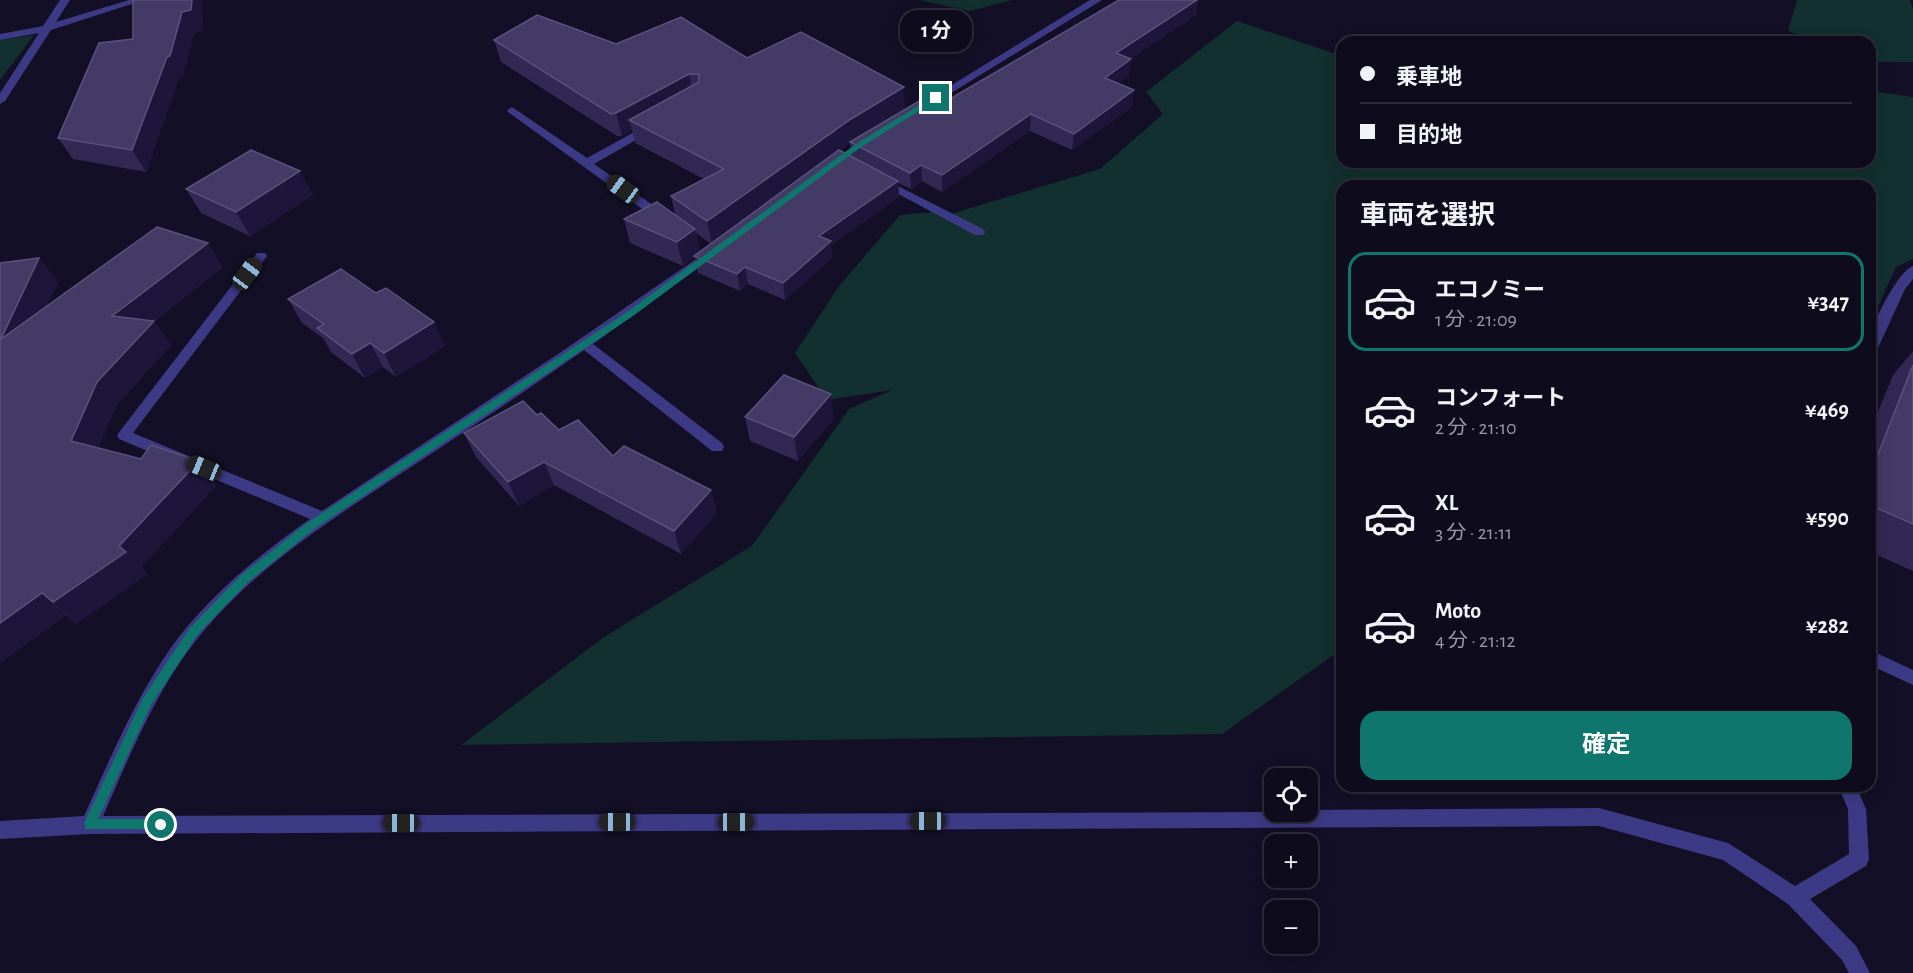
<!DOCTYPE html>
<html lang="ja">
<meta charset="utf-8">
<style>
:root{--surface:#0e0b1c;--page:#1c1929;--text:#f1f3f6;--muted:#9b9ba3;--line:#2e2b3b;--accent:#0f766e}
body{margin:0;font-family:"Alegreya Sans","Noto Sans JP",sans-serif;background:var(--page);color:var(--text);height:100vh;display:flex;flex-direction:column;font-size:22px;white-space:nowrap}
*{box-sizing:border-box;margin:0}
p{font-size:20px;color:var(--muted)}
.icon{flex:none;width:33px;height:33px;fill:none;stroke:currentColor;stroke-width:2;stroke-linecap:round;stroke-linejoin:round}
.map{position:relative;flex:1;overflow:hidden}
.side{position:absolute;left:1336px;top:180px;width:540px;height:612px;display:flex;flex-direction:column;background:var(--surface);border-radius:18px;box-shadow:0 3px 15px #0003,0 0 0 2px var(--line)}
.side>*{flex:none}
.top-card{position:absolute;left:1336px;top:36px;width:540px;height:132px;border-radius:18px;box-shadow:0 3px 15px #0003,0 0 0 2px var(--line);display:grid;align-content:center;height:132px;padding:0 24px;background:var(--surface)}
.tools{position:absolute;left:1264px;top:768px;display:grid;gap:12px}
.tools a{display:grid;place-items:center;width:54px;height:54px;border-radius:12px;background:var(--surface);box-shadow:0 3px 15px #0003,0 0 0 2px var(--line);font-size:30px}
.end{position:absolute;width:27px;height:27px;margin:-14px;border:8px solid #0f766e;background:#fff;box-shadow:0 0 0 3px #fff}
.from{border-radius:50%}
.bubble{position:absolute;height:42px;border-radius:18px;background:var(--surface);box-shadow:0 3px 15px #0003,0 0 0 2px var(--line);font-size:20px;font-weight:700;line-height:42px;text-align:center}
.car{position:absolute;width:18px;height:36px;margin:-18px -9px;border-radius:8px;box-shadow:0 0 4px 2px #0007;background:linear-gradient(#222 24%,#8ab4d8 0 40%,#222 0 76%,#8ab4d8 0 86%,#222 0)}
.top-card b{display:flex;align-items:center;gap:21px;height:57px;font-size:22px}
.top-card b+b{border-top:2px solid var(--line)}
.top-card i{width:15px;height:15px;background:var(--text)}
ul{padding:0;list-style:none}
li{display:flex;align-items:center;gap:18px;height:99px;margin:0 12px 9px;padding:0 12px;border:3px solid transparent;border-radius:18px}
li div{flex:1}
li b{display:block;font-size:22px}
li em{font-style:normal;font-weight:700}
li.selected{border-color:var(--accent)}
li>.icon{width:54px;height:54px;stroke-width:1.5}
h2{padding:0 24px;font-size:27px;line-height:72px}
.button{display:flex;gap:12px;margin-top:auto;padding:12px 24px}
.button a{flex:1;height:69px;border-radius:18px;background:var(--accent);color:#fff;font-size:24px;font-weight:700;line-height:69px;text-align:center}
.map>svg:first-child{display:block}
</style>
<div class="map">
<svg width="1913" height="973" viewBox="0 0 1913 973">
<rect width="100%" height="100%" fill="#130f26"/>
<path fill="#12302f" d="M919,0h93l-42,11z
M1797,0h113l3,9v53h-40l-2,-1 -1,-19h-51l-31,-11z
M1237,21l105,35v106h528l1,-71 42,6v162l-17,8 -25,55 -1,-136h-528v463l-120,85 -761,11 143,-108 148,-91 97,-137 43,-19 -65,10 -32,-47 44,-67 61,-71 34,-3 7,5 159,-48 63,-55 -17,-22z
M34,35l-34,45v-40z"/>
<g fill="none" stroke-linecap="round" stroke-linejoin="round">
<path fill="#3d3a85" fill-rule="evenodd" d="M60,0h10l-14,22 73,-22h15l-93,30 -46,71 -5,3v-11l39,-60 -39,7v-6l43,-8z
M1090,0h12l-190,117 -4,1 -5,-3z
M512,107l75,51 60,-33h8v4l-61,35 73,51v6h-8l-151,-109 -1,-2z
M880,177l103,52 2,3 -2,3h-8l-99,-53v-4z
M712,248l6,4 -2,3 -123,89 129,99 2,4 -2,4h-10l-128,-101c-57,40 -115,79 -173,117 -82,54 -171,109 -228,191 -34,49 -56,104 -80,158l1205,-4v-2l291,-2 129,35 67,43 54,-32 -1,-45 -10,-23h18l10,23 3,50 -3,7 -56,33 46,47 14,27h-21l-7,-13 -54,-56 -65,-44 -124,-34 -1509,8 -90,5v-18l84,-5c26,-57 50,-115 86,-167 37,-52 89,-94 140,-130l-191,-80 -2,-4 140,-182h8l2,3 -134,177 189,78 239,-159z
M1913,266v13l-8,10 -28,61 -7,5c0,-7 -1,-14 0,-20 4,-15 29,-65 43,-69z
M1870,650l43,20v15l-43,-20z"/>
</g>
<path fill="#312854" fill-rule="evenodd" d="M1119,0h79l-2,15 -66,44 -1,16 -11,8 14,24 -60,43 -42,-19 -88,61 -20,-11 -11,8 -13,-6 1,14 -68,48 1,13 -47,42 -37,-16 -8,7 -42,-18 -3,-16 -12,9 -53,-23 -6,-24 51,-4 -4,-19 33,-17 -69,-36 -3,-13 -10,6h-5l-116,-74 -7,-22 122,4 131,14 158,51 31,1zM850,143l1,13 -11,-5zM696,233l15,11 -11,8z
M203,31l-9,2 -12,45h-3l-33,94 -73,-13 -15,-21 75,-99z
M186,189l127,6 -63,41 -49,-23z
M0,263l58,19 -11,24 176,-39 -69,54 17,24 -55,61 -18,42 119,37 -76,82 6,7 -71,50 -10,-9 -66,48z
M376,293l58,29 11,24 -49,31 -13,-10 -18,11 -34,-26 -8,-14 -21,-15 -14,-24z
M1913,351v220l-43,-19v-121l23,-56z
M537,415l22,15 54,26 98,34 6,23 -36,41 -127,-69 -35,21 -43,-49 -12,-24z
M745,417l89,1 -36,43 -48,-20z"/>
<path fill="#1d163a" d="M192,0h10l1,31 -9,2 -12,45h-3l-33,94 -14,-22 50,-138z
M1197,0h1l-2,15 -81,54 1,-16z
M1131,59l-2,16 -26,19 2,-16z
M689,74l4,22 -64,24 3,10 -10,6 -6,-23z
M904,87l1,22 -52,32 -141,103 -5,-23 144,-102z
M1134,90l-2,17 -60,43 2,-16z
M1031,114l-1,17 -88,61v-17z
M921,165l1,16 -11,8 -1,-16z
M300,171l13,24 -63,41 -14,-24z
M898,181l1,16 -68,48 1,13 -47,42 -2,-17 36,-47z
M695,229l5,24 -6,3 1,1 -12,9 -6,-24z
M208,243l15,24 -93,72 -18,-23z
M39,258l19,24 -37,81 -20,-24z
M745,267l3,17 -8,7 -3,-17z
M154,321l17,24 -55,61 -24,58 -21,-23 26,-59z
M434,322l11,24 -49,31 -12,-24z
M370,343l13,24 -18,11 -13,-24z
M831,394l3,24 -36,43 -4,-24z
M199,461l18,24 -76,82 6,7 -71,50 -23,-22 66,-56z
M544,462l10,23 -35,21 -11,-24z
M711,490l6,23 -36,41 -7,-23z
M42,593l24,22 -66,48v-40z"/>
<path fill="#433a66" stroke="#5a527e" stroke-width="1.5" d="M133,0h59l-1,10 -9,2 -12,44 -3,1 -35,93 -74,-12 41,-95 34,-4z
M1119,0h78l-81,53 15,6 -26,19 29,12 -60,44 -43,-20 -89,61 -21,-10 -11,8 -60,-31 69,-41 17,9 19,-14z
M537,15l79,29 65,-27 66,41 54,-26 103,55 -53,32 -144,102 -36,-25 53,-27 -95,-49 70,-38v-8h-10l-73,39 -5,1 -117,-74z
M251,150l49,21 -64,41 -50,-23z
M839,150l59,31 -79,55 12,5 -48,42 -38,-16 -8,7 -43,-18z
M657,202l38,27 -18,13 -53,-23z
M157,227l51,16 -96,73 42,5 -57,61 -26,59 70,18 10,-14 48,16 -80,85 7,6 -73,50 -11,-9 -42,30v-360l39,-5 -38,81z
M341,269l35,24 10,-5 48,34 -50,31 -14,-10 -18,11 -35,-26 7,-4 -36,-25z
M1913,365v159l-43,-19v-30z
M784,375l47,19 -37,43 -49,-20z
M523,401l14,14 4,-2 18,17 19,-10 35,36 11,-10 87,44 -37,41 -130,-69 -36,20 -44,-49z"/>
<path fill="#0f766e" d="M934,96l6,2 -79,49 -228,169 -319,213 -66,53 -50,52 -47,71 -53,114h63l5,2v8h-81v-8l58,-123 47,-70 50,-52 67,-53 320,-211 229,-168z"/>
</svg>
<div class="tools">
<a><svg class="icon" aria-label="locate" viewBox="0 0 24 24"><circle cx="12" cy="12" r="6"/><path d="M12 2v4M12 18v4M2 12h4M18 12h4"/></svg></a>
<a>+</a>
<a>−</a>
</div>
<i class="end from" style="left:161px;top:825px"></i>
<i class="end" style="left:936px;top:98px"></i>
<div class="bubble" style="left:900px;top:10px;width:72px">1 分</div>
<i class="car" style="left:623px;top:189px;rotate:306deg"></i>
<i class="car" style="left:247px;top:274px;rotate:37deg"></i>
<i class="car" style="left:204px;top:468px;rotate:292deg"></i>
<i class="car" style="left:928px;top:821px;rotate:270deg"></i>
<i class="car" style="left:617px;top:822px;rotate:270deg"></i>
<i class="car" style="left:736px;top:822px;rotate:90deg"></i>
<i class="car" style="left:401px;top:823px;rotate:270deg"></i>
<div class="top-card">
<b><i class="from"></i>乗車地</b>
<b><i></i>目的地</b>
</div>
<section class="side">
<h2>車両を選択</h2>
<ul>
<li class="selected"><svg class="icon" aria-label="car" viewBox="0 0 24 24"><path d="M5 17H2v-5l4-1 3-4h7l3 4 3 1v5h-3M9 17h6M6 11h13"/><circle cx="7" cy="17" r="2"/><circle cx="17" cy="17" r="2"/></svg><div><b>エコノミー</b><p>1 分 · 21:09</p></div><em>¥347</em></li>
<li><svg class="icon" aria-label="car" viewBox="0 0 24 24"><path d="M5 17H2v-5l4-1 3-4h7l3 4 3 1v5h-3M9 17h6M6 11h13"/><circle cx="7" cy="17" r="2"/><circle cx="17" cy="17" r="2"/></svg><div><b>コンフォート</b><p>2 分 · 21:10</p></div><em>¥469</em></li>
<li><svg class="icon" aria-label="car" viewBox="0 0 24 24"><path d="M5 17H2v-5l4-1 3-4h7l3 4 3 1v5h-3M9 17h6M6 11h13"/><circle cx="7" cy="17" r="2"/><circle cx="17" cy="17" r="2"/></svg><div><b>XL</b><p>3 分 · 21:11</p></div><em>¥590</em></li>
<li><svg class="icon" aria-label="car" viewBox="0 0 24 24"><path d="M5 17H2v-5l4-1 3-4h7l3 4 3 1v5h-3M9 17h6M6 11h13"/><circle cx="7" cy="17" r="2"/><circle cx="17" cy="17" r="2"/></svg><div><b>Moto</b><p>4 分 · 21:12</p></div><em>¥282</em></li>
</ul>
<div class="button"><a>確定</a></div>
</section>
</div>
